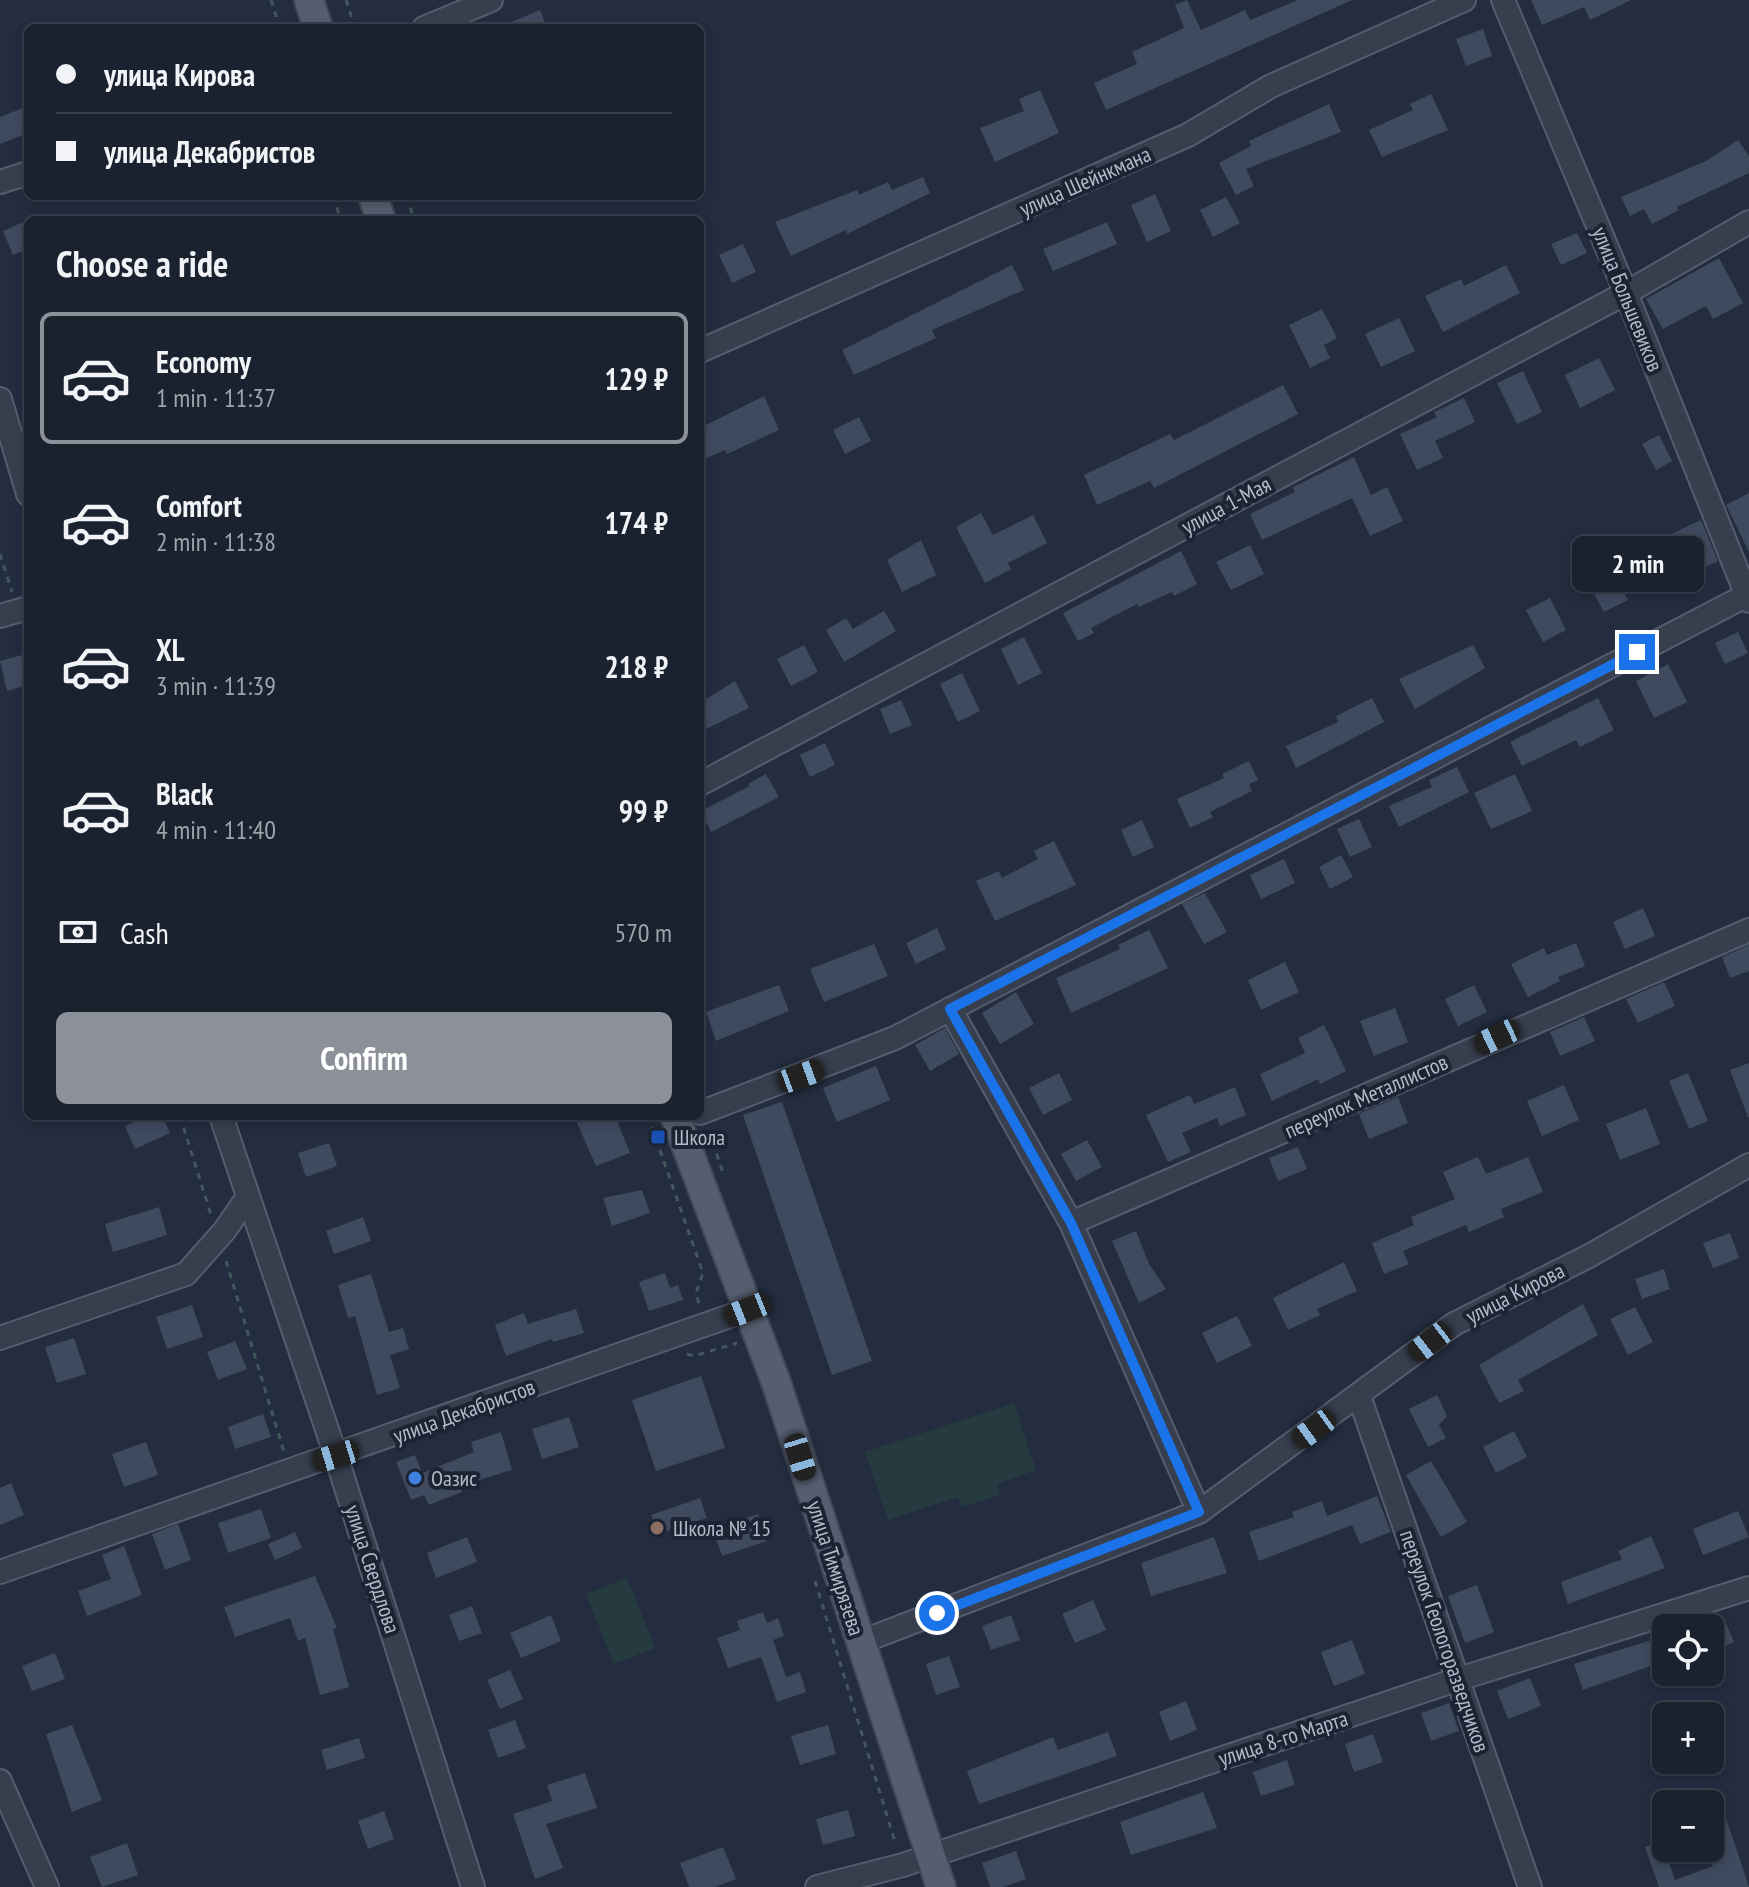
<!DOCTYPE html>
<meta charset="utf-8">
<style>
:root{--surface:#1a222f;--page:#232a37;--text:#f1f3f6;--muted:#9fa4aa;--line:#383f4b;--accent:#8c9099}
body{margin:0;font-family:"PT Sans Narrow",sans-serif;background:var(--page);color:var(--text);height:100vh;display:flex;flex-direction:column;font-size:30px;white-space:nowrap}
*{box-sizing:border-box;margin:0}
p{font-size:26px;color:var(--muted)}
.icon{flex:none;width:44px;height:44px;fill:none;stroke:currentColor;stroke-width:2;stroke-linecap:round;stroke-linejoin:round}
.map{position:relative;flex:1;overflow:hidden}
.drawer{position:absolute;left:24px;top:216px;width:680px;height:904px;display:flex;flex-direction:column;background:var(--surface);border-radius:12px;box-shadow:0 4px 12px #0003,0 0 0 2px var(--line)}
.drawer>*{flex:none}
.hud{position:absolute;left:24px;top:24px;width:680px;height:176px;border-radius:12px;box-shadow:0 4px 12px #0003,0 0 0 2px var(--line);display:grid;align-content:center;height:176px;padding:0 32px;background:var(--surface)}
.buttons{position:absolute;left:1652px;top:1614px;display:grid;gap:16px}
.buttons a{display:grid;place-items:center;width:72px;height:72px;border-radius:12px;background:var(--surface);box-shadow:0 4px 12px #0003,0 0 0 2px var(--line);font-size:40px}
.end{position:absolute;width:36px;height:36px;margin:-18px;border:10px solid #1a73e8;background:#fff;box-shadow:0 0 0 4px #fff}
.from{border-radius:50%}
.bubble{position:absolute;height:56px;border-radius:12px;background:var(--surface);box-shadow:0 4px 12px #0003,0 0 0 2px var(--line);font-size:26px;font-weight:700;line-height:56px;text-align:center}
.car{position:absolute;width:24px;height:48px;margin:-24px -12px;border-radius:10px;box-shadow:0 0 6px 2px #0007;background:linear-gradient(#222 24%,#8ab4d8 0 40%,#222 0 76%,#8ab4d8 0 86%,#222 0)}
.hud b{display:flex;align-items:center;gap:28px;height:76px;font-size:30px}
.hud b+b{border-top:2px solid var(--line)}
.hud i{width:20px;height:20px;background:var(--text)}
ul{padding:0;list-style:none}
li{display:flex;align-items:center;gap:24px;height:132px;margin:0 16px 12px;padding:0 16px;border:4px solid transparent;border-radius:12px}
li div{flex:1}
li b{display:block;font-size:30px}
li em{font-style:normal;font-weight:700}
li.active{border-color:var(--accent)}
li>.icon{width:72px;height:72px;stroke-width:1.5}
h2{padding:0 32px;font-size:36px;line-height:96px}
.pay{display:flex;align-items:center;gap:20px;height:88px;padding:0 32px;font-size:30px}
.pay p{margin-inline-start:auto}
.action{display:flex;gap:16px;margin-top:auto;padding:16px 32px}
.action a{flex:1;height:92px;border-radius:12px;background:var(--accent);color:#fff;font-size:32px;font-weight:700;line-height:92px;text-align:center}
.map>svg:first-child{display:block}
</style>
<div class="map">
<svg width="1749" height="1887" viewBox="0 0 1749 1887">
<rect width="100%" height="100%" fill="#232d3f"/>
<path fill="#253b40" d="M1014,1403l22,67 -39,14 3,11 -38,12 -4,-10 -70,23 -23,-68z
M627,1578l28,70 -41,16 -28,-70z"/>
<path fill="#3f4a5f" d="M1187,0l14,30 44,-20 5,10 48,-20h54l-246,110 -12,-27 43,-19 -5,-12 52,-24 -9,-23z
M1531,0h100l-41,20 -6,-13 -42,18z
M540,10l7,18h-50z
M1483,29l9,27 -26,10 -10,-27z
M1040,90l19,43 -64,29 -15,-34 44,-17 -5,-12z
M1431,94l17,36 -66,27 -13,-27 44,-20 -3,-6z
M1329,104l12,28 -95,37 8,17 -18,9 -17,-32 32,-17 -2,-5z
M28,106v27l-28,11v-27z
M1738,140l11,16v17l-72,34 2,3 -27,14 -8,-15 -14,7 -9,-19 85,-36z
M923,177l7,16 -83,41 -1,-4 -55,26 -16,-34 82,-32 2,5 29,-13 4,8z
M1155,194l16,37 -24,11 -16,-37z
M1226,197l14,26 -27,14 -13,-27z
M28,220v29l-15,6 -10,-24z
M1107,222l10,22 -64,27 -10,-22z
M1577,233l10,20 -26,12 -10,-21z
M743,244l13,28 -24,11 -13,-28z
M1719,258l24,45 -30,16 -7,-13 -43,23 -17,-30z
M1012,265l12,25 -92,40 4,8 -82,37 -12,-25z
M1506,265l14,28 -77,39 -18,-36 36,-17 3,7z
M1322,309l15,29 -13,7 6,13 -20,10 -21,-43z
M1399,318l16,33 -34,16 -16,-33z
M1599,358l16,32 -35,18 -15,-33z
M1523,371l19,41 -25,12 -20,-41z
M1283,385l15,29 -144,74 -4,-7 -53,24 -13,-30 86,-41 4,6z
M764,396l15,34 -52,24 -2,-4 -25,11v-33z
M1464,398l11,24 -40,19 8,17 -26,12 -17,-36 37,-17 -3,-5z
M859,417l12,24 -26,13 -12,-24z
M1659,435l13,26 -16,9 -14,-26z
M1354,457l17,38 16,-8 16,34 -33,15 -18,-38 -90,42 -12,-26 45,-22 -2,-5z
M1749,493v59l-23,-47z
M981,513l12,22 40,-20 14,28 -39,20 3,6 -26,14 -29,-56z
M1701,520l17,41 -36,17 -19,-40z
M921,540l15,35 -34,17 -15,-32z
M1250,545l14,29 -33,16 -15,-28z
M1181,551l16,33 -23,12 -2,-4 -33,15 -2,-3 -46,24 3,5 -16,8 -15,-28z
M1618,580l10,20 -24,12 -11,-20z
M1550,598l16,32 -23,12 -17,-32z
M884,611l12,20 -52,31 -18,-32 20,-12 7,11z
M1738,632l10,21 -23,11 -10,-21z
M1024,637l18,36 -24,12 -17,-36z
M804,645l14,27 -27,14 -14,-27z
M1473,645l12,23 -70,41 -16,-30z
M22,655l6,30 -21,6 -7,-30z
M1668,664l19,38 -33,16 -18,-37z
M962,673l18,38 -22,11 -18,-38z
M735,681l14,27 -49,24v-29z
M1372,698l12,24 -88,46 -10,-22 52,-24 -2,-6z
M1598,698l16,32 -34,17 -4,-7 -54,26 -12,-24z
M901,700l11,25 -22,9 -10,-25z
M825,743l10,22 -25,12 -10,-22z
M1249,761l9,19 -9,4 3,7 -42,21 3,5 -23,11 -13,-29 47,-21 -2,-4z
M1457,767l12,25 -70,35 -10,-21 43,-19 -3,-7z
M766,774l13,23 -68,35 -10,-21 49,-25 -2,-2z
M1515,774l17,37 -41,18 -17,-36z
M1359,819l13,28 -22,10 -13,-28z
M1142,820l12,27 -21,10 -12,-27z
M1054,841l22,44 -81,36 -19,-40 23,-10 3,7 36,-19 -4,-8z
M1341,855l12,22 -23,12 -11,-22z
M1284,859l11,24 -34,16 -11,-24z
M1205,893l22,39 -23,12 -22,-40z
M1643,908l12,28 -30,13 -12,-27z
M937,928l9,21 -30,15 -10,-21z
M1149,930l19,38 -97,45 -15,-35 64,-29 -2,-4z
M1576,943l9,23 -27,11 2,4 -32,16 -17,-33 33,-16 3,7z
M874,944l14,32 -64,26 -14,-33z
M1749,945v26l-19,7 -8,-21z
M1285,962l14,30 -38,18 -13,-30z
M1664,982l11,24 -37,17 -12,-24z
M779,985l10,26 -73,30 -10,-29z
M1474,985l13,27 -29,14 -13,-27z
M1016,992l18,32 -34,20 -18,-31z
M1395,1008l13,34 -34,14 -14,-35z
M1584,1017l11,24 -35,15 -10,-24z
M1324,1025l22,46 -26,13 -2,-5 -46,22 -12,-27 45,-21 -7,-15z
M945,1028l14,26 -29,17 -15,-26z
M1749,1063v54h-1l-18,-47z
M876,1066l14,34 -53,22 -14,-34z
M1059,1073l13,27 -29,15 -14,-27z
M1688,1073l20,48 -19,8 -20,-48z
M1564,1085l15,35 -37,16 -15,-35z
M1235,1087l11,28 -26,11 -3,-8 -35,15 9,19 -23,10 -22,-47 44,-20 4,9z
M1398,1097l10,26 -39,16 -10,-25z
M782,1102l90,259 -40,14 -89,-260z
M1646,1108l14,36 -40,16 -14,-36z
M146,1116h16l8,17 -35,16 -10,-23z
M574,1116h41l15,37 -34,13z
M1087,1140l15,27 -26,14 -15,-27z
M329,1143l8,23 -31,11 -8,-24z
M1298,1147l9,22 -29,12 -9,-23z
M1478,1157l8,17 42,-17 15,35 -42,17 3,8 -35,15 -3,-7 -63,26 6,13 -25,10 -12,-31 42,-18 -3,-8 44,-18 -12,-27z
M642,1190l8,23 -38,13 -9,-28z
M159,1207l8,28 -54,17 -8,-28z
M363,1217l8,24 -37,13 -8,-23z
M1136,1231l13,33 17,25 -27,14 -27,-62z
M1730,1233l9,25 -26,10 -10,-25z
M1344,1262l13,29 -40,18 3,6 -32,15 -15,-32z
M1664,1269l6,20 -28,10 -7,-20z
M665,1273l5,15 8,-3 5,15 -34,11 -10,-29z
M371,1274l18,58 14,-4 6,21 -19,6 10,33 -23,7 -22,-79 -7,2 -10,-33z
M1583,1304l15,31 -80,45 6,11 -25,12 -20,-38z
M192,1305l11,32 -36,12 -11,-32z
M1635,1307l18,35 -25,13 -18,-36z
M576,1309l8,24 -31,9 -1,-3 -46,17 -11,-31 29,-12 4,11z
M1237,1316l15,30 -35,17 -15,-30z
M74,1338l12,36 -29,9 -12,-36z
M235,1341l12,28 -29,11 -11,-28z
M701,1376l24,72 -69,23 -24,-71z
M1437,1395l10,21 -8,9 7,13 -18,9 -19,-38z
M263,1414l8,23 -36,12 -7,-22z
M569,1417l10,30 -37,12 -10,-30z
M1514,1431l13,26 -31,16 -13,-26z
M501,1432l11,38 -52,16 2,6 -33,13 -5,-10 -13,5 -15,-38 19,-7 7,18 52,-21 -3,-10z
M146,1442l12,33 -34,12 -12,-33z
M1431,1461l36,61 -26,15 -35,-62z
M11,1483l13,32 -24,10v-37z
M1377,1496l14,36 -31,12 -8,-19 -93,36 -10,-29 45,-15 -2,-5 30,-11 5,15z
M700,1498l7,20 -49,16 -7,-19z
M261,1509l10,29 -43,15 -10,-30z
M1738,1511l11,26 -46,18 -10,-26z
M758,1514l9,27 -45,15 -9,-26z
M178,1524l13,36 -26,10 -13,-36z
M295,1532l7,16 -27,12 -7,-16z
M1651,1536l14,32 -97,36 -7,-22 61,-23 -4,-8z
M467,1537l10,25 -41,16 -9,-25z
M1214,1537l13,36 -76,23 -10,-33z
M124,1546l18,49 -55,21 -9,-25 33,-12 -9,-24z
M315,1576l22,52 -4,1 16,58 -29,8 -15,-57 -7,3 -8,-23 -55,19 -11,-30z
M1477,1585l17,47 -29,11 -17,-47z
M1093,1600l13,30 -31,13 -13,-29z
M472,1606l10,27 -23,8 -10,-26z
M763,1612l4,11 11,-5 6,18 -11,4 13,37 14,-5 6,20 -29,10 -16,-45 -33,11 -11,-30 23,-8 -3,-9z
M551,1615l10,26 -40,17 -11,-25z
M1011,1615l9,25 -29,10 -9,-24z
M1723,1616l11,26 -24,11v-31z
M1655,1639l7,23 -79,28 -9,-26z
M1352,1640l13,34 -31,12 -13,-34z
M55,1653l10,26 -33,12 -10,-25z
M949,1656l11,31 -24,8 -10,-31z
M510,1670l13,29 -23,10 -13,-29z
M1530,1678l11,28 -33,13 -11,-28z
M1186,1701l11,29 -27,11 -11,-29z
M1449,1703l10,28 -28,10 -10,-28z
M515,1720l11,28 -28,10 -10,-28z
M72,1725l30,75 -30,12 -26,-78z
M828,1725l8,29 -36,11 -9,-29z
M1108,1732l9,24 -138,48 -12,-33 86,-34 5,13z
M1373,1734l10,28 -29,10 -9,-28z
M359,1738l6,20 -38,12 -6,-20z
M1287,1760l8,25 -34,11 -8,-24z
M585,1773l12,35 -51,16 17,44 -28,11 -22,-65 39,-13 -5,-16z
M1203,1792l14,36 -86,27 -11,-33z
M848,1810l7,26 -32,9 -7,-26z
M384,1811l10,28 -26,10 -10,-28z
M1725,1815l24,72h-90l-14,-40 16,-6 14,39 38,-14 -7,-18h4v-28z
M127,1843l11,32 -36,12 -12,-30z
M723,1847l13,32 -21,8h-26l-9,-24z
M1016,1851l10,28 -23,8h-13l-8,-24z"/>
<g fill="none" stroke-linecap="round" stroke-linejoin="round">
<defs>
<path id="minor" d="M1503,0l123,293 123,308
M424,28l67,-28
M0,182l28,-9
M700,351l488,-216 83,-49 193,-86
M0,399l28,95
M0,616l28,-8
M700,784l926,-491 123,-71
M950,1009l121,214 128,289
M700,1113l195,-75 854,-444
M221,1116l115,340 137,431
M1071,1223l678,-293
M0,1338l186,-64 39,-44 22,-32
M1359,1396l171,491
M0,1572l747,-262
M861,1642l338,-130 255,-188 135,-68 160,-91
M0,1781l47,106
M817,1887l86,-22 556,-186 290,-91"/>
<path id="major" d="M309,0l9,28
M373,196l8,24
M675,1116l101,266 165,505"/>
</defs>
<use href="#minor" stroke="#555d6d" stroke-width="26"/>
<use href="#major" stroke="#404858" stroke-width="32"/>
<path stroke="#43585d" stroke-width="3" stroke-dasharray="6 6" stroke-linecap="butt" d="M271,0l9,28
M346,0l9,28
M333,196l8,24
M407,196l7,24
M0,554l12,38
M24,630l4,14
M180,1116l31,99
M648,1116l55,157 -7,20 3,11
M709,1131l14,42
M226,1261l58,191
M687,1354l7,2 43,-13
M815,1581l81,264"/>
<use href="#minor" stroke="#373f4f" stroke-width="22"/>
<use href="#major" stroke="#555e6f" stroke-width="28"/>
</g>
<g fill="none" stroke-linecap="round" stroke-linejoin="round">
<path stroke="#1a73e8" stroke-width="10" d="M937,1613l262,-101 -128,-289 -121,-214 687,-357"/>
</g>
<rect fill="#1a4fb4" stroke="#1c2434" stroke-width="3" x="650" y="1129" width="16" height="16" rx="4"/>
<circle fill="#3f7fe0" stroke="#1c2434" stroke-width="3" cx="415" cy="1478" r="8"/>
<circle fill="#8d6e63" stroke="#1c2434" stroke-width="3" cx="657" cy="1528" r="8"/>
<g text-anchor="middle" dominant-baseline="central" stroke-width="8" stroke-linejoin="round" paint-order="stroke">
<g font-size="22" fill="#b3baca" stroke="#1c2434">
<text transform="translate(1085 181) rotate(-24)">улица Шейнкмана</text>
<text transform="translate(1628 299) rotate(68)">улица Большевиков</text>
<text transform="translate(1226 505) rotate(-28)">улица 1-Мая</text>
<text transform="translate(1366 1096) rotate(-24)">переулок Металлистов</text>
<text transform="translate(1515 1293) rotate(-27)">улица Кирова</text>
<text transform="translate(464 1411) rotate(-20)">улица Декабристов</text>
<text transform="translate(836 1568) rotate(72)">улица Тимирязева</text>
<text transform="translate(373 1569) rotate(72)">улица Свердлова</text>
<text transform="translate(1445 1641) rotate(71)">переулок Геологоразведчиков</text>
<text transform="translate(1283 1738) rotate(-18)">улица 8-го Марта</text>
</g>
<g font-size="22" fill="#b3baca" stroke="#1c2434" text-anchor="start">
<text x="674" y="1137">Школа</text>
<text x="431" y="1478">Оазис</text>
<text x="673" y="1528">Школа № 15</text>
</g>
</g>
</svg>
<div class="buttons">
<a><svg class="icon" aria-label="locate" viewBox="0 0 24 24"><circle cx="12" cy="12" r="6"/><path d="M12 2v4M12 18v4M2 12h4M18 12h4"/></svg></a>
<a>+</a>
<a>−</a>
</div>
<i class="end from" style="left:937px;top:1613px"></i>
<i class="end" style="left:1637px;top:652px"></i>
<div class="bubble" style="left:1572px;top:536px;width:132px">2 min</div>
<i class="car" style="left:1497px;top:1037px;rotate:245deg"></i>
<i class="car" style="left:801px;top:1076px;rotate:70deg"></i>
<i class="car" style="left:747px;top:1310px;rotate:248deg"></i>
<i class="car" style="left:1430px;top:1342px;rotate:232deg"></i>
<i class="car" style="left:1314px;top:1429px;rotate:234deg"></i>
<i class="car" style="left:336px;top:1456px;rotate:253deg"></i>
<i class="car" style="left:800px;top:1457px;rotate:163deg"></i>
<div class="hud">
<b><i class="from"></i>улица Кирова</b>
<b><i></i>улица Декабристов</b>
</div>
<section class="drawer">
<h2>Choose a ride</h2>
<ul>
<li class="active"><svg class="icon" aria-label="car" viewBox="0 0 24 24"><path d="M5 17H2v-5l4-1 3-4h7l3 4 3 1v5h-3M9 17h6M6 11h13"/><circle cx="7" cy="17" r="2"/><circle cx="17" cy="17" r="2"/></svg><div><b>Economy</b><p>1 min · 11:37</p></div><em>129 ₽</em></li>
<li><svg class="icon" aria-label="car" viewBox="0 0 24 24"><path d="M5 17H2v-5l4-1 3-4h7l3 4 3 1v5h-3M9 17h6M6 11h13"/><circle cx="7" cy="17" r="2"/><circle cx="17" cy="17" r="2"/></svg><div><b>Comfort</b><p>2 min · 11:38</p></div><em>174 ₽</em></li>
<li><svg class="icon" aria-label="car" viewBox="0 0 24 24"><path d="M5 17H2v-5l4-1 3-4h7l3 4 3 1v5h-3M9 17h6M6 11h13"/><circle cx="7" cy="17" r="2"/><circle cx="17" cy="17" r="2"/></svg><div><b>XL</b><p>3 min · 11:39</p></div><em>218 ₽</em></li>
<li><svg class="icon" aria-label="car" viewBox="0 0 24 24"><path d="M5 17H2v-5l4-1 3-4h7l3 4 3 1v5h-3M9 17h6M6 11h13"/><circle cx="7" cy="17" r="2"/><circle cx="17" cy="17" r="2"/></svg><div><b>Black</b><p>4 min · 11:40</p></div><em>99 ₽</em></li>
</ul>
<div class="pay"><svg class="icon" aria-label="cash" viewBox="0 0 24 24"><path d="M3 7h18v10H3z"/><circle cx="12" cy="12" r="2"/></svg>Cash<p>570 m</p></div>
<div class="action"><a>Confirm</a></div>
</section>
</div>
